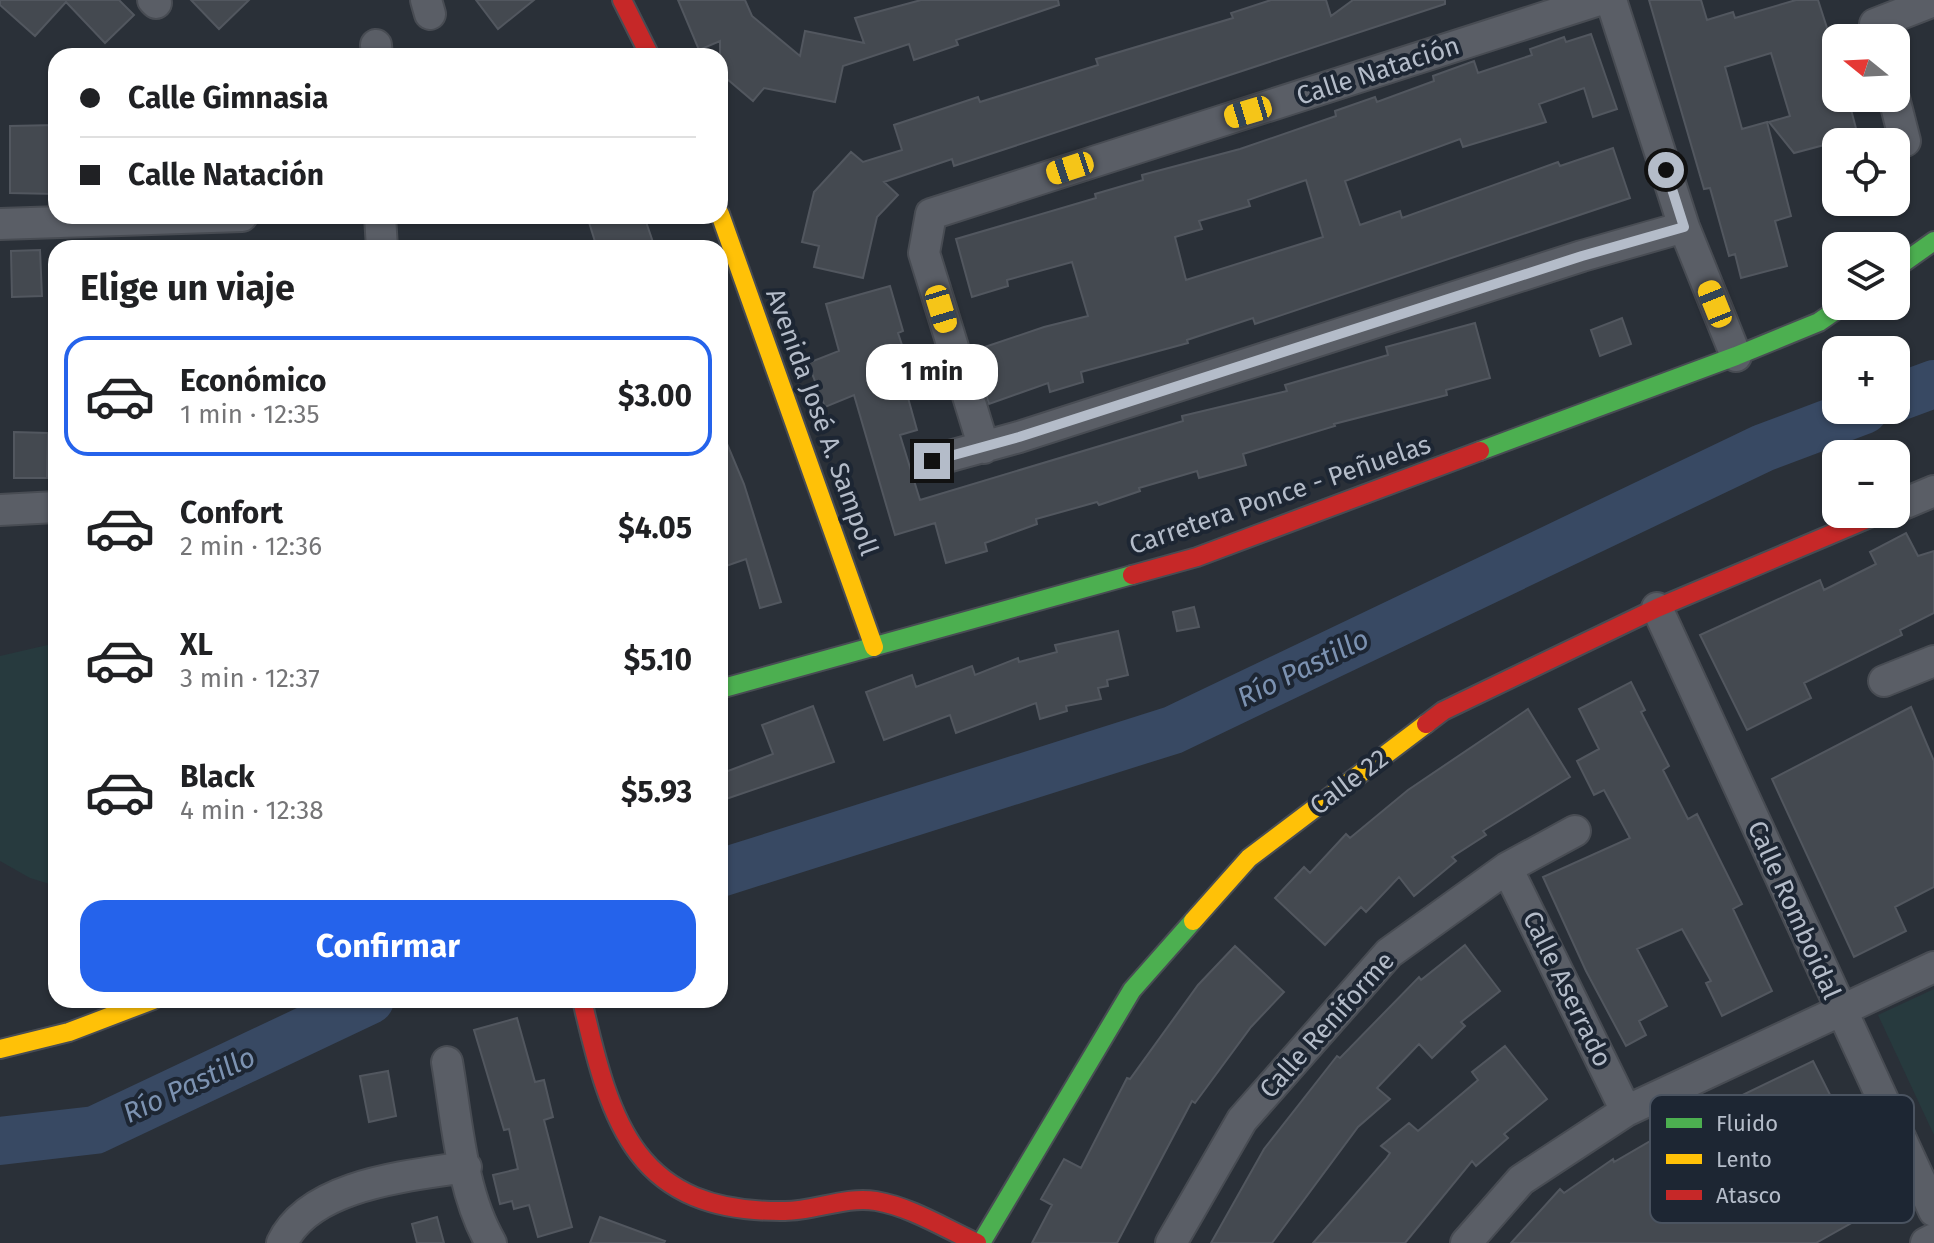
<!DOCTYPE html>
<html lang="es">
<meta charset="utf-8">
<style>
:root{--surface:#fff;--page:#f6f6f6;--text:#202124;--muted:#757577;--line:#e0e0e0;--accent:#2563eb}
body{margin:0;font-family:"Fira Sans",sans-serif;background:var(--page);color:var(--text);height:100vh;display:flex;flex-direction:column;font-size:30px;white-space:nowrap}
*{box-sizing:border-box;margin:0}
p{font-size:26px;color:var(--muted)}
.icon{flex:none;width:44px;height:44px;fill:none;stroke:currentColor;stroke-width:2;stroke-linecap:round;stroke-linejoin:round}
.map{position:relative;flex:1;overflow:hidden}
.panel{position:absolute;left:48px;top:240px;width:680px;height:768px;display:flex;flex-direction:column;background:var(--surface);border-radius:24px;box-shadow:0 2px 6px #0004}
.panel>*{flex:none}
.banner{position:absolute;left:48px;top:48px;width:680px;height:176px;border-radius:24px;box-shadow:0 2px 6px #0004;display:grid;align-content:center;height:176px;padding:0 32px;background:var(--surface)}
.needle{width:52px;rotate:288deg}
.tools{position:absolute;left:1822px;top:24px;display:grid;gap:16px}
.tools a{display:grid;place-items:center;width:88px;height:88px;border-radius:16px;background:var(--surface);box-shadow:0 2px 6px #0004;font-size:40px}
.end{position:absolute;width:36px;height:36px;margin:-18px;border:10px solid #b4bcc9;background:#111;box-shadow:0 0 0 4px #111}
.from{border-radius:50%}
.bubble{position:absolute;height:56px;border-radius:24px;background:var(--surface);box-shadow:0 2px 6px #0004;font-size:26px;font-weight:700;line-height:56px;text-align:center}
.car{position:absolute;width:24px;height:48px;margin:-24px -12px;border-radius:10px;box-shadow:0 0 6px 2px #0007;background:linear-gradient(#f5c518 24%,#345 0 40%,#f5c518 0 76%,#345 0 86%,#f5c518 0)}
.banner b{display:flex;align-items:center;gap:28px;height:76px;font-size:30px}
.banner b+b{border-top:2px solid var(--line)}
.banner i{width:20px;height:20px;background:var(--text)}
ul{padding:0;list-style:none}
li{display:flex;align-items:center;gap:24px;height:120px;margin:0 16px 12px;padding:0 16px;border:4px solid transparent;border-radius:24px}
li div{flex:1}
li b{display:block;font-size:30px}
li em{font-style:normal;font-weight:700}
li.active{border-color:var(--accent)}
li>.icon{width:72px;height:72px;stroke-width:1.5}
h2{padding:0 32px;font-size:36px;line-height:96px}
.cta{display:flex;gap:16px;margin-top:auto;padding:16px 32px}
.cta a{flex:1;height:92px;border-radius:24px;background:var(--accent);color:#fff;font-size:32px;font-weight:700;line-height:92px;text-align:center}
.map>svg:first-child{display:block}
</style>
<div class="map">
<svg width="1934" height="1243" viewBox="0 0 1934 1243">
<rect width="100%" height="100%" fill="#2a3038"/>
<path fill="#273a3e" d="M56,643v243l-26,-8 -30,-17v-205z
M1934,989v146l-56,-120z"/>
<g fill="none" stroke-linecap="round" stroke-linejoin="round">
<path stroke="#384963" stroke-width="48" d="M1896,398l38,-14
M720,873l453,-143 590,-282 101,-38
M0,1141l95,-11 275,-130"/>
</g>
<path fill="#444950" stroke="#52575f" stroke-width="2" fill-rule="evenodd" d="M0,0h119l15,15 -29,28 -39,-41 -31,34 -35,-31z
M191,0h58l-30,29z
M476,0h58l-36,29z
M678,0h67l7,16 48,40 5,-25 59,12 -9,-25 66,-18h137l1,5 -103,35 2,5 -44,15 -5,-16 -66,22 -8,36 -71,-14 -11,13 -33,-28v-32l-21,9z
M1271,0h55l5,16 22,-16h92v4l-491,162 -2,-7 -68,23 14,13 -21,22 -14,61 -49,-11 5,-21 -17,-4 12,-50 37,-40 12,10 39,-12 -8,-25 84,-28 2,5 118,-37 -2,-6 137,-41 -2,-5z
M1649,0h52l6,20 26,-8 2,6 61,-18h22l18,56v42h12l10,38 -64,17 -25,-31 21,-6 -19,-63 -46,14 17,62 25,-7 24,94 -16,5 12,45 -46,12 -6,-24 -6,2 -19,-68 -6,1z
M1591,34l26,75 -24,8 -9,-29 -45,16 7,18 -83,25 -3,-8 -115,42 15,44 40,-14 2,7 156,-56 2,4 53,-18 17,50 -375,126 -2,-6 -66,22 1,3 -107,29 2,10 -33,10 -2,-9 -59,21 -16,-53 71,-24 44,-11 -16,-54 -65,18 1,6 -36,11 -16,-58 140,-41 -1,-4 48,-14 -1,-5 98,-26 96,-33 -1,-5 40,-14 2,5 57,-21 -1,-5 41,-15 4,12 54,-18 -2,-6 34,-12 2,5zM1306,180l17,57 -137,43 -11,-43 27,-8 -3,-8 51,-15 -2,-6z
M56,125v69l-46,-1v-67z
M587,216h57l11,32h-58z
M40,250l2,46 -30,1 -1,-46z
M890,286l13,45 -5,2 17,51 -10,3 12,43 -17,5 20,65 263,-79 -1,-5 105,-25 -2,-6 103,-30 -2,-8 89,-24 15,55 -44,12 1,5 -113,29 1,2 -92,28 3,11 -47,13 -2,-7 -58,17 1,3 -41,14 -2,-3 -61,17 1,5 -52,19 2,8 -41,12 -11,-40 -40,12 -41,-140 -29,12 -17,-44 31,-12 -13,-47z
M1622,318l9,26 -31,12 -9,-26z
M720,427l24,57 37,118 -21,6 -14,-49 -26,9z
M14,432l34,1 -1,45h-33z
M1906,533l12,23 16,-5v62l-34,17 2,5 -98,48 7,15 -64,32 -47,-95 120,-55 4,10 52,-26 -6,-12z
M1194,607l5,20 -22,4 -4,-19z
M1118,631l10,44 -21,5 1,6 -10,2 3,11 -35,7 1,5 -27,8 -4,-16 -80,30 -6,-18 -66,25 -18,-48 46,-17 4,12 56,-21 3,9 43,-17 1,4 38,-10 -2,-7z
M1631,682l14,28 -4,2 28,54 -6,4 25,49 9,-5 45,90 -9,5 39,82 -50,25 -16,-33 5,-2 -29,-52 -45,20 30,57 -28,15 7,14 -20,11 -40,-75 -43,-94 87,-39 -26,-48 -10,5 -17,-34 22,-12 -20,-40z
M813,706l21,56 -114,39v-27l53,-20 -11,-29z
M1911,707l23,54v126l-39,20 11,24 -52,26 -82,-178z
M1528,709l42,68 -87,54 3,4 -34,22 4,4 -42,35 -15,-19 -33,35 -5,-5 -36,38 -50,-47 29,-31 6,6 36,-39 4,4 58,-48z
M1465,945l35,46 -39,31 4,4 -33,32 -13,-14 -42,44 13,11 -32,28 -86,116h-61l53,-94 73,-93 3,2 79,-81 2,3z
M1235,946l49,46 -33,35 -56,76 -3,-2 -75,142h-85l20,-38 -11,-6 23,-40 17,9 46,-90 3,1 68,-94z
M517,1018l18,64 9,-2 9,37 -9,3 28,107 -34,10 -9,-32 -15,4 -2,-8 -12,3 -7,-29 25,-6 -9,-40 -5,1 -30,-100z
M1505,1046l42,53 -43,35 4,4 -32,28 -4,-5 -67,82h-92l73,-84 4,-6 -9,-7 28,-23 9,8 60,-51 -6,-8z
M1813,1061l72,143 -69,39h-305l49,-54 4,4 49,-34 1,3 52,-30z
M388,1071l8,45 -27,6 -9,-46z
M437,1217l7,26h-27l-5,-19z
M600,1217l65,24 -1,2h-74z"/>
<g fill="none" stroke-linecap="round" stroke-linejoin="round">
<defs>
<path id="street" d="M153,0l3,3
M426,0l4,14
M1611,0l73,227 52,129
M1875,24l59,-23
M376,45l1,11
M1894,98l11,43
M380,216l2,32
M0,224l242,-8
M984,448l-60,-195 7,-39 668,-214
M932,461l87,-24 563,-181 102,-29
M1896,507l38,-16
M0,510l56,-3
M1657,608l277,603
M1884,681l50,-20
M1507,868l119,243
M447,1062c10,58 14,130 44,181
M282,1243c28,-59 126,-67 184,-76
M1171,1243l71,-123 147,-167 118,-85 68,-37
M1466,1243l55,-63 105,-69 308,-144
M1926,1243l8,-4"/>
<path id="fast" d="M1896,268l38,-27
M1480,451l256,-95 83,-34 23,-16
M720,689l412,-114
M981,1243l151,-253 61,-69"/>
<path id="slow" d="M720,214l154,433
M1193,921l56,-63 177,-134
M0,1049l69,-17 84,-32"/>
<path id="jam" d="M622,0l28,56
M1132,575l65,-18 283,-106
M1426,724l17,-13 214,-103 222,-94
M582,1000c29,126 54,213 203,211 30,0 60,-15 91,-10 35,6 68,27 101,42"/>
</defs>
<use href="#street" stroke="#484c53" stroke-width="34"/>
<use href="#fast" stroke="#484c53" stroke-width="22"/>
<use href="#slow" stroke="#484c53" stroke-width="22"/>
<use href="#jam" stroke="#484c53" stroke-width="22"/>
<use href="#street" stroke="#5a5e66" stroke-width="30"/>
<use href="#fast" stroke="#4caf50" stroke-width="18"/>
<use href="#slow" stroke="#ffc107" stroke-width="18"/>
<use href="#jam" stroke="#c62828" stroke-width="18"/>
</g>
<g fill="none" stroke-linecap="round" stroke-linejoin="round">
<path stroke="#b4bcc9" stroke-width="10" d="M932,461l87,-24 563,-181 102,-29 -18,-57"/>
</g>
<g text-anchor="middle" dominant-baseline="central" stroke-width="8" stroke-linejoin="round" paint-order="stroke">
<g font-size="26" fill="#b4bcc9" stroke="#1d2633">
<text transform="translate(1378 71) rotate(-18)">Calle Natación</text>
<text transform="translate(822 422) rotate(70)">Avenida José A. Sampoll</text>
<text transform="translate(1280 495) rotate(-19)">Carretera Ponce - Peñuelas</text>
<text transform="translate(1349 782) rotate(-37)">Calle 22</text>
<text transform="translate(1794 910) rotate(66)">Calle Romboidal</text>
<text transform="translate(1567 989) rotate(64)">Calle Aserrado</text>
<text transform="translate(1327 1025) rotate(-48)">Calle Reniforme</text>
</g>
<g font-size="28" font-style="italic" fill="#7c92b1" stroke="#1d2633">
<text transform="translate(1303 668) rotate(-26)">Río Pastillo</text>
<text transform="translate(189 1085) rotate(-25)">Río Pastillo</text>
</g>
</g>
<rect x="1650" y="1095" width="264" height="128" rx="12" fill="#1d2633" stroke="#4a5360" stroke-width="2"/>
<rect x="1666" y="1118" width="36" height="10" fill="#4caf50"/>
<rect x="1666" y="1154" width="36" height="10" fill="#ffc107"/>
<rect x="1666" y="1190" width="36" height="10" fill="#c62828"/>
<g font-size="22" fill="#b4bcc9">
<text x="1716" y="1131">Fluido</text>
<text x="1716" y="1167">Lento</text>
<text x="1716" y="1203">Atasco</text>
</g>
</svg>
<div class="tools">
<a><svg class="needle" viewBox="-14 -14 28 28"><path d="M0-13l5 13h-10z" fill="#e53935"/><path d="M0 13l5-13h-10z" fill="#757577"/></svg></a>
<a><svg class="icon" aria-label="locate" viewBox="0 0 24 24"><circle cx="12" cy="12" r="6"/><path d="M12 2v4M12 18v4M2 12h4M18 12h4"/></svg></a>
<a><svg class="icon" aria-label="layers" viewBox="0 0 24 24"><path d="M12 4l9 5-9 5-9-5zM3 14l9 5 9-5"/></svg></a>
<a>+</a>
<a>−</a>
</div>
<i class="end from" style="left:1666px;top:170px"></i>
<i class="end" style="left:932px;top:461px"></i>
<div class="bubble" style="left:866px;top:344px;width:132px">1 min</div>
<i class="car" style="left:1248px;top:112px;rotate:253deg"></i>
<i class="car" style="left:1070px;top:168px;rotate:252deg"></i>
<i class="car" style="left:1715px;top:304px;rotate:338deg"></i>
<i class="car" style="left:941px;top:309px;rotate:163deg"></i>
<div class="banner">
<b><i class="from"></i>Calle Gimnasia</b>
<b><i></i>Calle Natación</b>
</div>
<section class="panel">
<h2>Elige un viaje</h2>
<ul>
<li class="active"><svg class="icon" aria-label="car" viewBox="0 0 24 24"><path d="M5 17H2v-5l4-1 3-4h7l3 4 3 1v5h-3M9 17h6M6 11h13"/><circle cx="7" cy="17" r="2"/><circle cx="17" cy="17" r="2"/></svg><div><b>Económico</b><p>1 min · 12:35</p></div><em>$3.00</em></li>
<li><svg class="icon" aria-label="car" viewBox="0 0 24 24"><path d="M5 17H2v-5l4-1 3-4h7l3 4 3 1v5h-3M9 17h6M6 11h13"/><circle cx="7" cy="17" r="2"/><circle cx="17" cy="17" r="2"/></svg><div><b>Confort</b><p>2 min · 12:36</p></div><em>$4.05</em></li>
<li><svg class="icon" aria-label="car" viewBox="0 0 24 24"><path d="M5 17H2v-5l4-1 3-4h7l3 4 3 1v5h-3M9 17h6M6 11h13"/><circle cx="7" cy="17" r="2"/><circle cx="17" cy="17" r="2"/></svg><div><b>XL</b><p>3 min · 12:37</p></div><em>$5.10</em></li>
<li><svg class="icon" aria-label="car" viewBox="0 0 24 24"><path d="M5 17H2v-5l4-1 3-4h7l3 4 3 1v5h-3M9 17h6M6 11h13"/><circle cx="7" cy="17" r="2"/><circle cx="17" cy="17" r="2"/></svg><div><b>Black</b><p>4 min · 12:38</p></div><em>$5.93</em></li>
</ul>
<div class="cta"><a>Confirmar</a></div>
</section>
</div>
